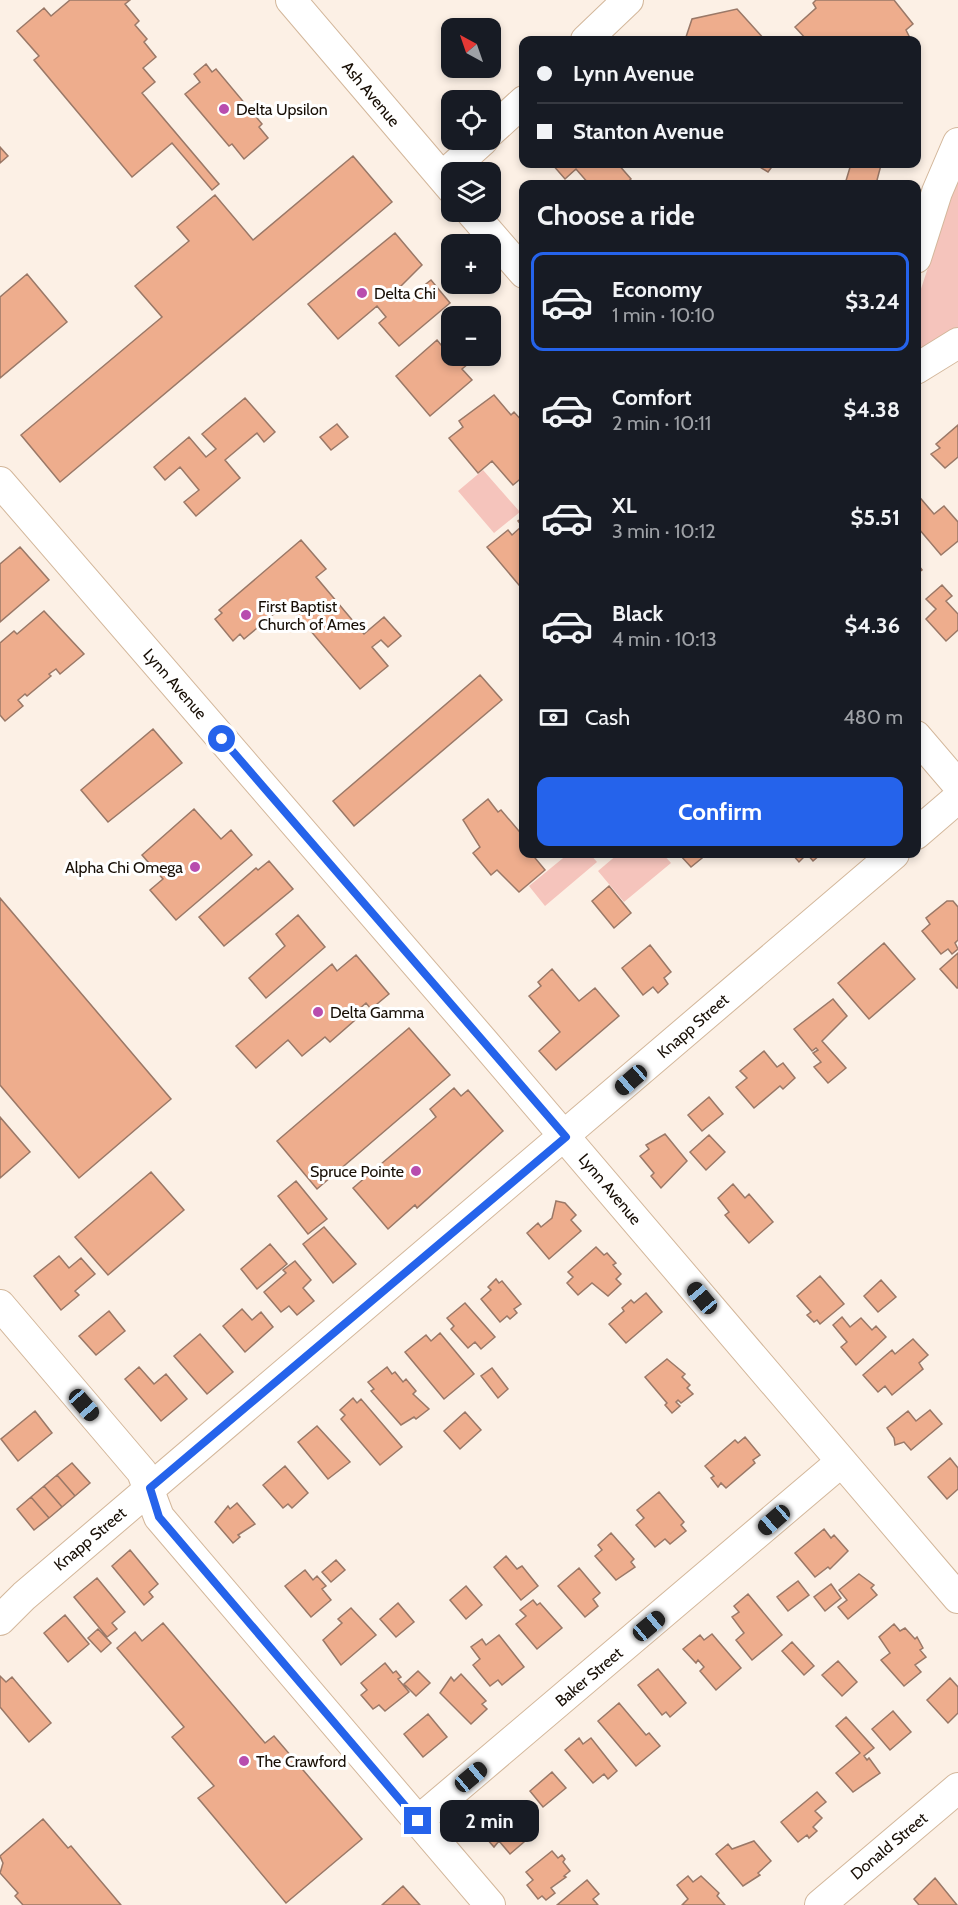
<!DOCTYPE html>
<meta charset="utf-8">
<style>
:root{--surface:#171b24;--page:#242831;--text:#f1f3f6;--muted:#9ea1a6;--line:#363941;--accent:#2563eb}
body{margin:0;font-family:Cabin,sans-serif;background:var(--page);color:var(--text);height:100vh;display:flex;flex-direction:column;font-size:22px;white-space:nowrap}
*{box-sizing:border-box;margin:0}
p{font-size:20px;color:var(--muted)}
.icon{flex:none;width:33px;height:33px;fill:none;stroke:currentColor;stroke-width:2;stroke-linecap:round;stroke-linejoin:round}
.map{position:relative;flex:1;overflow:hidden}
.panel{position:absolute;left:519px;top:180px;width:402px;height:678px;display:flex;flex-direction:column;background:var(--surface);border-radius:12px;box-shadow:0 3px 9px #0003}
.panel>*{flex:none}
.top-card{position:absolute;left:519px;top:36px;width:402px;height:132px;border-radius:12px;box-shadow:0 3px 9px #0003;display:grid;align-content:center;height:132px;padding:0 18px;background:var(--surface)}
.needle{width:39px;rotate:320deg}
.fabs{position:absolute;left:441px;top:18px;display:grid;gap:12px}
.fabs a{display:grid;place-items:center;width:60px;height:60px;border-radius:12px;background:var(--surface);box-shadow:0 3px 9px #0003;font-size:30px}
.end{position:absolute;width:27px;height:27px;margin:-14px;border:8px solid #2563eb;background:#fff;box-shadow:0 0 0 3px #fff}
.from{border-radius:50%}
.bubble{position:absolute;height:42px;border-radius:12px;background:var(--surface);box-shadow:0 3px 9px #0003;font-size:20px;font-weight:700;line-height:42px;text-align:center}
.car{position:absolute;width:18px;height:36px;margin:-18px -9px;border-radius:8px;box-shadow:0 0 4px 2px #0007;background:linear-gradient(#222 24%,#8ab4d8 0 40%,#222 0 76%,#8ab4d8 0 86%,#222 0)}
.top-card b{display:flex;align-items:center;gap:21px;height:57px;font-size:22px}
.top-card b+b{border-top:2px solid var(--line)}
.top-card i{width:15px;height:15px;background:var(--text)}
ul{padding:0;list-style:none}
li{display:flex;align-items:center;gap:18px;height:99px;margin:0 12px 9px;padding:0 6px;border:3px solid transparent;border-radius:12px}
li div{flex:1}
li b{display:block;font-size:22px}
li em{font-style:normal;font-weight:700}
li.on{border-color:var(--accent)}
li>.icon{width:54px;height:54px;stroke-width:1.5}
h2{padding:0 18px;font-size:27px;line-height:72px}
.pay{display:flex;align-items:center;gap:15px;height:66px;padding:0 18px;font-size:22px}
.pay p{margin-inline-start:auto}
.button{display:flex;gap:12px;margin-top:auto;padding:12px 18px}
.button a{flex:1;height:69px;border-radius:12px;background:var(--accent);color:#fff;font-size:24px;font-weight:700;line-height:69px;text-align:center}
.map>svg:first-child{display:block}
</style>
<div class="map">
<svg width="958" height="1905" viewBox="0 0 958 1905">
<rect width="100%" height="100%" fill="#fcf0e5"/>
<path fill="#f5c4bc" d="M958,176v151l-41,26v-52z
M483,470l37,42 -26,21 -36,-42z
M568,854h22l7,8 -52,44 -16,-20z
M618,854h45l8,9 -47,39 -26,-31z"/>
<path fill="#eead8d" stroke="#9a7867" stroke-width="1.5" d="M70,0h60l-5,4 14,17 -4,4 12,14 -3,3 12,15 -13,11 12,14 -13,11 77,91 -7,6 -40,-47 -40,34 -98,-117 5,-4 -22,-25 27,-23 7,8z
M816,0h78l19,24 -7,6 5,10h-104l-12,-13 21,-19 -3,-5z
M737,9l28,31h-80l7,-21z
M206,64l6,8 4,-3 46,55 -3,3 9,11 -24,21 -12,-15 -3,2 -44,-52 15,-12 -6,-8z
M0,147l8,9 -8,7z
M353,156l39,46 -332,280 -39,-47 141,-118 -27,-31 54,-45 -12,-14 38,-32 38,45z
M552,164h66l13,15 -6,5h-36l-13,-15 -11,10z
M755,164h19l-6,8z
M851,164l30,1 -5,19h-31z
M395,233l27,32 -23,23 9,10 23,-18 19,23 -51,43 -20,-23 7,-6 -9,-11 -39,33 -30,-35z
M27,274l40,48 -67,56v-81z
M437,340l9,11 6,-5v10h9l7,8 -6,5 10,11 -42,36 -34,-40z
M494,395l17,20 3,-3 10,11v53l-11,9 -21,-24 -14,12 -29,-35 14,-11 -4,-6z
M245,398l30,34 -11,10 -7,-9 -32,27 15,18 -44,38 -12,-14 15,-12 -19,-23 -15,13 -11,-13 35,-30 17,20 10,-8 -14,-15z
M337,424l11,13 -17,13 -11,-13z
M958,425v32l-13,11 -14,-14 9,-6 -4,-4z
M916,493l18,21 10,-8 14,16v19l-17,14 -22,-26 -3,2z
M524,517v74l-37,-44 21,-17 4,5 10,-9 -4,-5z
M301,540l25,29 -10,8 48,57 20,-17 17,19 -13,11 -7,-7 -9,7 16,19 -28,23 -73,-86 -43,36 -4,-5 -7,7 -18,-22 7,-6 -3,-3z
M20,547l29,33 -49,42v-58z
M916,562l6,8 -6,5z
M942,585l10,11 -6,5 12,13v16l-12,11 -20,-22 10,-10 -10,-10z
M44,611l40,43 -24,20 -4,-5 -7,5 2,2 -24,20 -2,-2 -7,6 5,6 -18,15 -5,-6v-72l14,-12 3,3z
M480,675l22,25 -148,126 -21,-25z
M153,729l29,34 -74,59 -27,-32z
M488,799l10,13 3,-2 23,27v17h13l-2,4 10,12 -26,22 -22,-22 -6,5 -18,-22 7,-6 -17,-27z
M194,809l27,30 10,-9 21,25 -76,65 -26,-30 13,-11 -21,-24z
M679,854h28l-16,13z
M792,854h29l-8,7 -6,-7 -8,8z
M269,861l24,28 -69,57 -25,-29 57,-49 2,2z
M609,886l22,27 -17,15 -22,-27z
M0,898l171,201 -92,79 -79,-93z
M947,901h6l5,6v33l-3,3 3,6 -6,5 -4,-5 -7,5 -19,-23 8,-7 -4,-6z
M298,915l27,32 -59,51 -17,-20 36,-32 -9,-12z
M884,943l31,36 -46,40 -31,-36z
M650,945l21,27 -7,6 4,6 -10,9 -5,-6 -10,8 -21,-27z
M958,953v35h-1l-17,-19z
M356,955l33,39 -18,15 -5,-6 -8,7 4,4 -32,28 -5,-5 -23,19 -14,-16 -32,28 -20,-22 96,-82 5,7z
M552,969l27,32 16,-13 24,28 -63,54 -17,-19 21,-19 -31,-36 12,-10 -3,-4z
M833,999l14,17 -25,25 24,27 -18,15 -14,-16 7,-5 -8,-9 5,-3 -2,-2 -4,3 -18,-22z
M409,1028l41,47 -133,114 -40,-48z
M764,1051l13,16 6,-4 12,15 -12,11 -3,-3 -26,22 -18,-21 11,-9 -7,-7z
M454,1088l7,8 7,-6 35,41 -86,77 -2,-3 -27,24 -35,-41 83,-71 -6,-8z
M709,1097l14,17 -21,17 -14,-16z
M0,1117l30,35 -30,26z
M665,1134l22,27 -26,27 -10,-12 3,-3 -14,-17 9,-7 -3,-4z
M709,1135l16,17 -19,18 -16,-18z
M151,1172l33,38 -76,65 -33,-38z
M296,1181l31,38 -19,15 -30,-38z
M733,1184l12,14 4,-4 24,28 -24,21 -24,-28 4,-3 -11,-14z
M556,1201l9,2 11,12 -5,5 10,11 -32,28 -22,-26 11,-10 3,4 11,-9z
M324,1227l32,37 -23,19 -30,-39z
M270,1244l17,20 -30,25 -16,-20z
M596,1247l8,8 3,-2 9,10 -3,2 8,9 -5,5 5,5 -13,12 -16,-13 -14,12 -11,-12 6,-6 -5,-5z
M59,1256l10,12 12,-10 14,16 -20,17 4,4 -18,15 -27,-34z
M295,1261l16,19 -8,8 11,13 -17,14 -8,-9 -8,6 -17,-20 22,-19 -3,-3z
M820,1276l24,28 -24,20 -3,-4 -3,2 -7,-7 4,-3 -14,-16z
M496,1279l3,4 3,-2 19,23 -7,5 3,4 -7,6 -3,-3 -7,6 -19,-23 10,-9 -3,-3z
M881,1280l15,17 -18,15 -14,-16z
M646,1293l16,19 -36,31 -17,-19 15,-13 -2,-3 9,-8 3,3z
M465,1303l30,34 -14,12 -6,-7 -7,6 -17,-19 3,-3 -7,-8z
M242,1309l10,11 9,-8 12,15 -28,25 -22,-26z
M109,1311l16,20 -29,24 -17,-19z
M842,1317l8,10 11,-9 11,12 4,-4 10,11 -30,28 -15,-18 6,-5 -14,-17z
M440,1333l34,41 -30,25 -39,-47 21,-17 5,6z
M200,1334l33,38 -26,22 -33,-38z
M913,1339l15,16 -9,8 4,6 -31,26 -7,-9 -7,6 -15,-17 29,-25 3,4z
M667,1359l18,15 -3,3 8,8 -3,3 6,6 -12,9 -3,-3 -2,2 4,4 -8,7 -7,-8 2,-2 -22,-26z
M139,1367l15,17 12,-10 21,25 -26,22 -36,-42z
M387,1367l5,7 3,-2 8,10 3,-3 10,12 -3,3 16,15 -13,10 -2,-2 -13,8 -30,-34 3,-2 -6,-7z
M492,1368l16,21 -10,9 -17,-22z
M353,1398l4,5 4,-4 41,48 -22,18 -39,-46 4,-4 -5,-5z
M930,1410l12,14 -31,26 -7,-8 -9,3 -1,-7 -7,-10 21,-17 8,10z
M35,1411l17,22 -34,28 -17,-22z
M465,1412l16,18 -21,19 -16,-18z
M317,1426l33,36 -22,17 -30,-37z
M745,1437l15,18 -7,5 2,3 -29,25 -5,-5 -3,4 -7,-9 3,-2 -9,-10 30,-26 3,3z
M950,1458l8,10v21l-11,10 -19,-22z
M72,1463l18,20 -15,13 -18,-21z
M285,1466l23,27 -16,15 -4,-4 -5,4 -20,-23z
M57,1475l18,21 -13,11 -18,-21z
M44,1486l18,21 -13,11 -18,-21z
M659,1492l25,30 -3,3 5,6 -16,13 -5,-5 -10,8 -19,-22 8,-7 -7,-8z
M31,1497l18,21 -15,12 -17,-21z
M237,1503l18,21 -17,11 2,2 -7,6 -18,-21 13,-16 2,3z
M824,1529l7,9 3,-3 14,16 -18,18 -2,-2 -13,10 -20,-24z
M611,1533l23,26 -3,3 4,5 -19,13 -21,-24 7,-6 -4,-5z
M130,1550l28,34 -9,8 4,5 -9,8 -32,-39z
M506,1556l11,13 5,-3 16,20 -17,14 -27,-33z
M336,1560l9,10 -14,12 -9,-10z
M579,1568l21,25 -7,6 5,7 -13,11 -27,-31z
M305,1570l8,10 4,-4 9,10 -4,3 9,11 -20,17 -26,-31z
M859,1574l15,11 -3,3 6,7 -29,24 -10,-12 9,-7 -8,-10z
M97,1578l28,34 -13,11 5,6 -10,8 -33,-40z
M798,1581l11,14 -21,16 -11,-14z
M831,1584l10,14 -16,13 -11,-14z
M466,1586l16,19 -16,14 -16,-19z
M748,1594l34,41 -30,25 -16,-20 8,-7 -12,-16 7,-5 -5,-6z
M533,1600l4,5 3,-2 22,25 -25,21 -21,-25 10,-8 -6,-6z
M398,1603l16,19 -18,15 -16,-18z
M351,1608l25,27 -35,30 -18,-25 19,-17 -4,-4z
M65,1615l24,29 -21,18 -24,-29z
M163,1623l102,120 9,-7 88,103 -76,64 -88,-105 16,-12 -42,-49 12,-10 -67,-79 18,-16 7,9z
M894,1624l6,7 5,-3 10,11 2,-2 6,11 -3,2 6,7 -11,8 6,7 -17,14 -23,-26 9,-7 -11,-16z
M98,1629l13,14 -10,9 -13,-14z
M712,1634l29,34 -25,22 -16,-19 4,-4 -6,-7 -2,3 -13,-14 17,-14 4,5z
M499,1635l25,32 -22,18 -4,-5 -8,6 -17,-21 7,-6 -9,-12 11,-8 4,6z
M792,1642l22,24 -10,9 -22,-24z
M838,1661l19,21 -15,14 -20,-21z
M385,1663l8,10 3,-2 5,6 -3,2 11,13 -24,19 -6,-6 -6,4 -12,-14 6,-5 -6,-7z
M658,1669l28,34 -16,14 -4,-5 -4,3 -24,-30z
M418,1671l12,12 -14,13 -12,-12z
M461,1674l25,27 -4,3 5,5 -16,15 -31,-31 11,-16 3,4z
M0,1676l6,6 6,-5 39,46 -22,19 -29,-35z
M950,1678l8,9v26l-10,10 -21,-23z
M619,1703l27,32 3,-2 11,13 -24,20 -38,-45z
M893,1711l18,21 -21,18 -18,-21z
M428,1714l19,23 -24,20 -19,-23z
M846,1717l28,31 -10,8 3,4 2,-2 11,15 -27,19 -17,-19 24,-20 -24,-27z
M579,1738l4,6 8,-6 26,33 -9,8 -4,-5 -11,9 -28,-33z
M552,1772l14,16 -23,19 -13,-16z
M817,1792l9,10 -11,9 7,7 -9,9 4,4 -8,7 -2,-3 -9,7 -17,-20z
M507,1808l24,28 -21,18 -11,-13 -5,6 -14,-16z
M43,1819l25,29 3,-2 50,59h-98l-8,-9 3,-3 -18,-20 3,-10 -3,-7z
M754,1841l17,20 -13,12 2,2 -17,11 -27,-32 12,-10 4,5z
M552,1851l6,7 4,-3 3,4 -2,3 7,9 -6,5 2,1 -15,11 4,5 -9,7 -4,-4 -4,3 -11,-14 6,-5 -7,-8z
M688,1876l5,6 8,-6 18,17 -2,3 8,9h-43l6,-6 -11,-14z
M935,1878l22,27h-38l-5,-6z
M587,1880l12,14 -6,5 5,6h-41z
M403,1886l17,19h-38z"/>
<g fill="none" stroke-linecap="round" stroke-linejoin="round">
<defs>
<path id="minor" d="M291,0l161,189
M586,40l42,-40
M490,132l34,-31
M442,177l41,-37
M471,212l53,61
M916,258l21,-66 21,-49
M916,369l42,-26
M0,482l483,559 475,557
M916,736l42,49
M916,834l42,-36
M0,1305l142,167 17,45 331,388
M0,1620l24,-24 870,-742
M418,1821l423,-359
M820,1905l138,-117"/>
</defs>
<use href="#minor" stroke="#d3b79b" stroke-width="32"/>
<use href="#minor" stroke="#fff" stroke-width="30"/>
</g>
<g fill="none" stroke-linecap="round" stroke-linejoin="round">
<path stroke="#2563eb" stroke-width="8" d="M222,739l344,398 -416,351 9,29 259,304"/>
</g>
<g fill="#b84dae" stroke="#fff" stroke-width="2">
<circle cx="224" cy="109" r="6"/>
<circle cx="362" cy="293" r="6"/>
<circle cx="246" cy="615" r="6"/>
<circle cx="195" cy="867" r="6"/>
<circle cx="318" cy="1012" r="6"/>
<circle cx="416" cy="1171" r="6"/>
<circle cx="244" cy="1761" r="6"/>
</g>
<g text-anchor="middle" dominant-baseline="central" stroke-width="6" stroke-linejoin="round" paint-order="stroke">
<g font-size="16" fill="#170e05" stroke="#fff">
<text transform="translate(371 94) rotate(50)">Ash Avenue</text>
<text transform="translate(175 684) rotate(49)">Lynn Avenue</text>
<text transform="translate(693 1026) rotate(-41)">Knapp Street</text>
<text transform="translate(610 1189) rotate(50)">Lynn Avenue</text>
<text transform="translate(90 1539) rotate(-40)">Knapp Street</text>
<text transform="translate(589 1677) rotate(-40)">Baker Street</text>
<text transform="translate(889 1846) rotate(-40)">Donald Street</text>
</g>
<g font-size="16" fill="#170e05" stroke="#fff" text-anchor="start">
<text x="236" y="109">Delta Upsilon</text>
<text x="374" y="293">Delta Chi</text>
<text x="258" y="606">First Baptist<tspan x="258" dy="18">Church of Ames</tspan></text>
<text x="183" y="867" text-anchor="end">Alpha Chi Omega</text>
<text x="330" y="1012">Delta Gamma</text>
<text x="404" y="1171" text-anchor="end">Spruce Pointe</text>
<text x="256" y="1761">The Crawford</text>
</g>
</g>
</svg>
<div class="fabs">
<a><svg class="needle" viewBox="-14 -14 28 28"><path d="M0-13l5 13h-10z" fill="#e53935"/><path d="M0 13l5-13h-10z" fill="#9ea1a6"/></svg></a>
<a><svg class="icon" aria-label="locate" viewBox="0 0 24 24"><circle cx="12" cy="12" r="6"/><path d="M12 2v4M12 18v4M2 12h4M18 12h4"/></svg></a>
<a><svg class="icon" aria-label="layers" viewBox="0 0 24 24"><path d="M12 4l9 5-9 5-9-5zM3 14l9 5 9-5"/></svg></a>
<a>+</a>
<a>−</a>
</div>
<i class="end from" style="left:222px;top:739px"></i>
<i class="end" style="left:418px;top:1821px"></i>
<div class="bubble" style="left:440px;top:1800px;width:99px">2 min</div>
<i class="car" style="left:631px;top:1080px;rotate:229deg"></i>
<i class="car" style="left:702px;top:1298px;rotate:320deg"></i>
<i class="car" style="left:84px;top:1405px;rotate:139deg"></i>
<i class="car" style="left:774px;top:1520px;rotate:229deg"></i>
<i class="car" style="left:649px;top:1626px;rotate:50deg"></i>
<i class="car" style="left:471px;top:1777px;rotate:50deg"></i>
<div class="top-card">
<b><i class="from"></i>Lynn Avenue</b>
<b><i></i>Stanton Avenue</b>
</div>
<section class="panel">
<h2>Choose a ride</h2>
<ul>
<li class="on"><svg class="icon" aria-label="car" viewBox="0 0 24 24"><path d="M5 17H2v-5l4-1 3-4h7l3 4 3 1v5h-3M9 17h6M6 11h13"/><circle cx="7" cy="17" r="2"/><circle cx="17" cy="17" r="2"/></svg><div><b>Economy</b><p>1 min · 10:10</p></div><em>$3.24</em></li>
<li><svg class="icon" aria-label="car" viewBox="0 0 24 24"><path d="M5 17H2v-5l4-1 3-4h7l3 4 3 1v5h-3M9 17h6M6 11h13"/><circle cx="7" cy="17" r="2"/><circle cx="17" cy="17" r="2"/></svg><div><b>Comfort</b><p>2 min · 10:11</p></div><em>$4.38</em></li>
<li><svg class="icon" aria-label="car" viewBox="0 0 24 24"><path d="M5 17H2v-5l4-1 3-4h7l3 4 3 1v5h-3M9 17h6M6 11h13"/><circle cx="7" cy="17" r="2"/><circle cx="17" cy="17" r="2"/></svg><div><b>XL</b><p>3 min · 10:12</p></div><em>$5.51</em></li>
<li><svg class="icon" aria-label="car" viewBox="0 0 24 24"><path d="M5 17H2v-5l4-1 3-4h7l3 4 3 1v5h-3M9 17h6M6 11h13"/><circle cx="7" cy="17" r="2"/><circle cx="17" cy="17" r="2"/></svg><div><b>Black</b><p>4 min · 10:13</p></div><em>$4.36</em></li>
</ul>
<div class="pay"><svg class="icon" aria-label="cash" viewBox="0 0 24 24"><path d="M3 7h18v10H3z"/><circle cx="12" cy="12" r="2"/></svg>Cash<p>480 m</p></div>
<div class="button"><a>Confirm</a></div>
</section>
</div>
